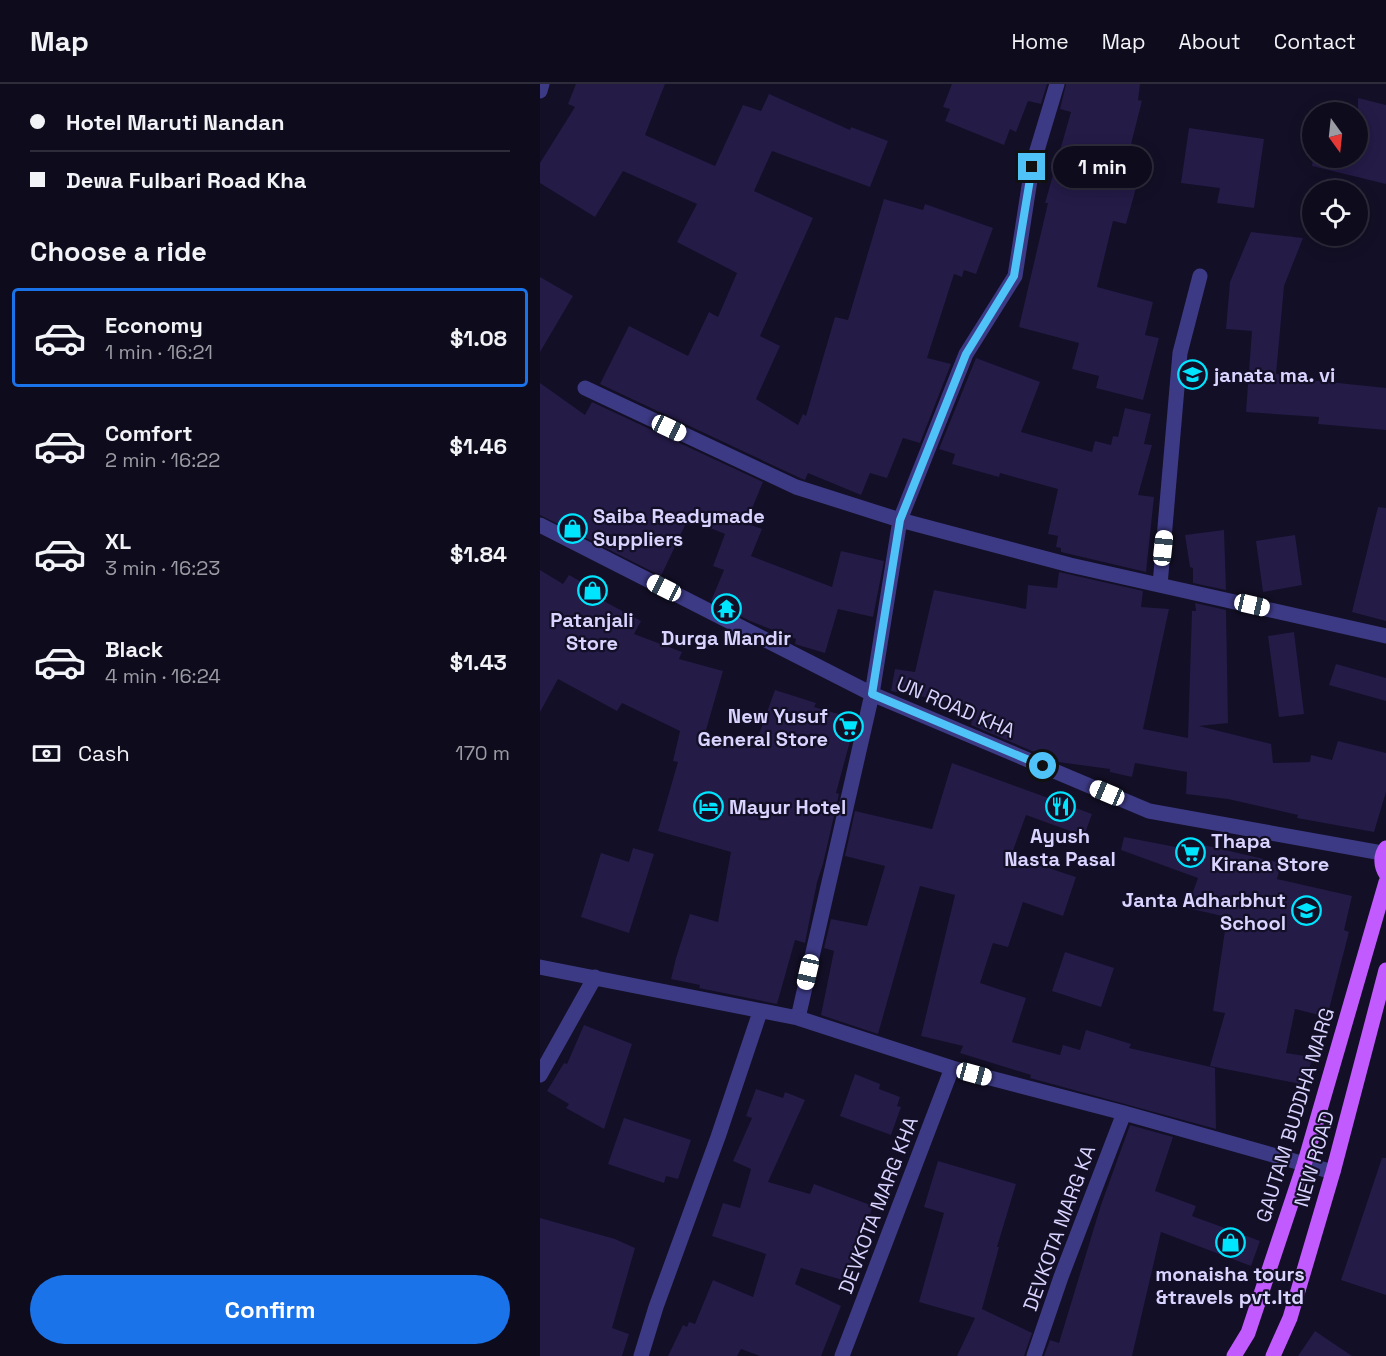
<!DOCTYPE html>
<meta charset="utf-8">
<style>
:root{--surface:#0e0b1c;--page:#1c1929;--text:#f1f3f6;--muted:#9b9ba3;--line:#2e2b3b;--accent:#1a73e8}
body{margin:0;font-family:"Space Grotesk",sans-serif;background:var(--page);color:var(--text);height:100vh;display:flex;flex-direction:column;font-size:22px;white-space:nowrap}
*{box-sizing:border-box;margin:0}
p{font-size:20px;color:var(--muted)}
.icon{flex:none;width:33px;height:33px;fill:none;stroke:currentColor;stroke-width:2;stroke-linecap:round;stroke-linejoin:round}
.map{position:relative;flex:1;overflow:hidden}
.sheet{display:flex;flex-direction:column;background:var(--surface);width:540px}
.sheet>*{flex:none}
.banner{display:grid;align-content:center;height:132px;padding:0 30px;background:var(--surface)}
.needle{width:39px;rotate:165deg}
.controls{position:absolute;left:762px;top:18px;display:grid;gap:12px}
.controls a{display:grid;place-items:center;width:66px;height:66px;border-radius:50%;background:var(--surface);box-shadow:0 3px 15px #0003,0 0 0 2px var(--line);font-size:30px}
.end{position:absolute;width:27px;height:27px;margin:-14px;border:8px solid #4fc3f7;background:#111;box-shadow:0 0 0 3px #111}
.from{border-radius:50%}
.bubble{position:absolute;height:42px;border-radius:21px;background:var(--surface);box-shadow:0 3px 15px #0003,0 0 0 2px var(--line);font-size:20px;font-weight:800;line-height:42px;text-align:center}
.car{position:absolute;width:18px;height:36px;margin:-18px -9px;border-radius:8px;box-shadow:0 0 4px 2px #0007;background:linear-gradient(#fff 24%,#345 0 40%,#fff 0 76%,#345 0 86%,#fff 0)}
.banner b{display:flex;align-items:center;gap:21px;height:57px;font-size:22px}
.banner b+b{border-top:2px solid var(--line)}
.banner i{width:15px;height:15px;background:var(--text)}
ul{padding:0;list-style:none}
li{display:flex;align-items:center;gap:18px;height:99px;margin:0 12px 9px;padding:0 18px;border:3px solid transparent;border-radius:6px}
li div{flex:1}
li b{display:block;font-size:22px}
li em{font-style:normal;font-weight:800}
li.current{border-color:var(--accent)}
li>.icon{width:54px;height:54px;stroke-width:1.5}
h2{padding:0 30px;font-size:27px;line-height:72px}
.pay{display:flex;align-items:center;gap:15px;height:66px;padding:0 30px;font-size:22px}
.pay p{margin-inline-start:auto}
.cta{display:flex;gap:12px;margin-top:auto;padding:12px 30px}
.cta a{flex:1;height:69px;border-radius:36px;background:var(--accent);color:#fff;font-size:24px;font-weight:800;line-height:69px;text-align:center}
header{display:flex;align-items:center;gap:36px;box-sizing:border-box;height:84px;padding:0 30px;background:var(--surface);border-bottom:2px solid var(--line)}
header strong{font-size:28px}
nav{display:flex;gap:33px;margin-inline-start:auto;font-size:21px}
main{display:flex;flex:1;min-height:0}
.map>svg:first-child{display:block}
</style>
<header>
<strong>Map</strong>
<nav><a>Home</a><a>Map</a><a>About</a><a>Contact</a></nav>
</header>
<main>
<section class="sheet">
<div class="banner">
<b><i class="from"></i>Hotel Maruti Nandan</b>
<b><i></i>Dewa Fulbari Road Kha</b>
</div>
<h2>Choose a ride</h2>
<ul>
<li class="current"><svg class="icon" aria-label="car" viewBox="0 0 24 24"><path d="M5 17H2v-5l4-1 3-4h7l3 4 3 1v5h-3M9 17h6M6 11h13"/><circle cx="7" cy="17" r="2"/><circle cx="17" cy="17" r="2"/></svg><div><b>Economy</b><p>1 min · 16:21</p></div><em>$1.08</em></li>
<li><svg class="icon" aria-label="car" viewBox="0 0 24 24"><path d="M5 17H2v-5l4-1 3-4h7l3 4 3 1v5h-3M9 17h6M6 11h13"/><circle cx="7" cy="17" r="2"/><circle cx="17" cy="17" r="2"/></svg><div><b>Comfort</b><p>2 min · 16:22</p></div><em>$1.46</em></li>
<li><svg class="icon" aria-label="car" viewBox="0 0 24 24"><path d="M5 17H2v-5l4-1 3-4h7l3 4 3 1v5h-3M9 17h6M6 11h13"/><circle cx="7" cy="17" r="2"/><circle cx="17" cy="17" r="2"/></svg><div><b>XL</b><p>3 min · 16:23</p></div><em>$1.84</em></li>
<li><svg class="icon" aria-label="car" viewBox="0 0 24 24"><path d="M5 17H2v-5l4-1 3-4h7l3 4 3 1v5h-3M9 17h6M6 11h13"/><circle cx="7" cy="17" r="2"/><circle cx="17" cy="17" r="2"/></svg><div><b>Black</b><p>4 min · 16:24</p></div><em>$1.43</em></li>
</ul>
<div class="pay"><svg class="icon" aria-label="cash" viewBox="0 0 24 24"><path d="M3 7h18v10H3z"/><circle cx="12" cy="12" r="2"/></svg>Cash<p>170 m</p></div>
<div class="cta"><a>Confirm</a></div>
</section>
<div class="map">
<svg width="846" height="1272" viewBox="0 0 846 1272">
<rect width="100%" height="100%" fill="#130f26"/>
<path fill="#241b47" d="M36,0h89l-20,51 70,31 28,-61 18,6 8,-17 81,36 1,-3 37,14 -18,46 -98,-36 -18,40 59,27 -53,118 20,10 -24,53 42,26 5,-11 3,2 29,-99 13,3 36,-121 39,11 2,-6 68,24 -17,46 -12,-4 -2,7 -8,-3 -27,84 24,6 -31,79 -17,-5 -16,40 -17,-5 -9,22 -53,-22 -3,7 -5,-2 -200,-94 29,-58 59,30 21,-44 9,5 19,-44 -60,-31 20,-38 -74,-33 -28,46 -55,-34v-20l35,-56 -7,-3z
M412,0h95l-6,20 -13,-3 -12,31 -6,-3 -6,16 -59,-24 5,-12 -7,-2z
M526,0h74l-2,16 4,1 -10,39 -6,38 12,3 -12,43 -13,-3 -16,66 56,15 -8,33 14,3 -16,62 -47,-12 3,-12 -27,-7 7,-26 -60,-16 29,-124h-3l26,-91 -11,-3z
M818,14l28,7v79l-74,-18 1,-8h45z
M649,44l75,11 -10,69 -37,-5 3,-15 -39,-5z
M711,148l52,6 -19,48 -8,88 24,1v4l86,9v42l-68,-6 1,-7 -73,-5 6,-81 -26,-2 4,-47z
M0,193l33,19 -33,56z
M436,274l64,24 -19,50 71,20 3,-11 16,4 2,-9 5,1 7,-29 26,6 -7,30 8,1 -14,50 16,2 -8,75 -85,-20v-4l-5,-1 2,-11 -10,-2 10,-45 -58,-16 -1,4 -47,-13 3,-10 -16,-5z
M0,299l45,32 7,-13 171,80 -17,41 16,6 -11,27 81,31 9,-36 43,10 -11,56 -35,-8 -13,44 -27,-8 -3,-1 1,-5 -46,-18 -39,-20 13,-31 -11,-4 12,-32 -37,-15 -27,57 -121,-61z
M838,423l8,1v113l-34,-9z
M684,446l2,60 -33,-7v-15l-3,-1 -5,-32z
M755,451l7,50 -39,7 -7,-51z
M0,486l23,14 6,-9 32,18 -3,5 43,23 -7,13 48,18 -3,7 44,12 -19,66 50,11 21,-58 41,13 -2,4 42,12 -20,74 3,1 -16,70 -6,18 -12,61 -10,-3 -18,64 -78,-16 1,-3 -29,-6 5,-21 14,-44 28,8 13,-70 -73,-21 20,-69 -5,-1 7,-30 -58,-28 -5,8 -59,-32 -18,33z
M519,488l84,19 -2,16 28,2 -26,120 45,9 4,-127h4l-1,-8 31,7 2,113 -29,3 72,18 2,19 37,-1 1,-7 21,5 6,-19 48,12v39l-12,40 -77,-14 1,-3 -70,-16 -42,-5 1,-22 -52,-9 -3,14 -22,-5v-3l-52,-7 -87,-37 3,-19 -83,-15 4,-22 20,3 19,-82 92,19 2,-24 29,3z
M754,548l10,82 -25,3 -11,-81z
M796,580l50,14v23l-57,-16z
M412,679l140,51 -8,22 -58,-21 -15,41 65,21 -13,39 -40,-14 -15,45 -15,-4 -13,40 46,15 -14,44 48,13 3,-10 17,5 6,-20 45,14 -2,4 86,20 1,61 -186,-51 1,-3 -71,-22 3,-7 -42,-10 34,-141 -35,-9 -42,148 -57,-19 13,-64 -10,-3 7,-29 36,7 18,-60 -40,-10 10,-45 77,18z
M584,753l57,11 2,-8 98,23 -4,16 75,17 -8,34 5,2 -22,85 -32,-8 -9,44 26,4 -6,28 -96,-19 15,-53 -12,-2 14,-94 -40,-9 11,-30 -77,-28z
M93,764l21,6 -25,79 -48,-16 20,-64 28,9z
M525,868l49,16 -13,39 -49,-16z
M44,941l48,19 -28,85 -38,-21 3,-4 -22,-13 17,-28 3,1z
M315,990l25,10 -1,5 21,8 -3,9 4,1 -10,28 -51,-19z
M216,1005l27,9 2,-6 20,8 -37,82 42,12 4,-10 59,22 -10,26 -2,-1 -15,50 -45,-13 -6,16 46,22 -20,50h-61l-19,-7 -4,7h-69l15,-31 4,2 2,-5 6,2 18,-44 40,17 13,-43 -54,-18 11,-33 17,5 11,-39 -18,-8 19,-43 -6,-2z
M84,1034l67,22 -13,39 -12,-3 -2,7 -56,-19z
M590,1041l43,12 -18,54 41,15 -4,10 68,25 -9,25 -90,-34 -29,124h-88l6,-16 9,3 42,-138z
M842,1074h4v137l-45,-15z
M398,1077l78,23 -19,63h2l-17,62 50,24 -8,23h-67l18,-38 -56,-16 25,-89 -20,-6z
M0,1134l75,21 20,9 -23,80 17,6 -7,22h-82z
M775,1247l37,25h-54z"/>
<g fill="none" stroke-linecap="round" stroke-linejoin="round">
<path stroke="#3d3a85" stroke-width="15" d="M0,7l2,-7
M45,304l211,99 104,33 170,45 316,71
M0,441l332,169 277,117 233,42
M620,501l20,-232 20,-77
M0,883l258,51 154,50 172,45 209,59
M258,934l74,-324 28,-174 66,-166 49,-78 17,-109 25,-83
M0,991l55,-98
M101,1272l15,-49 62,-170 42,-125
M302,1272l110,-288
M494,1272l27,-79 63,-164"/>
<path stroke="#c25bff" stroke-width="15" d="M846,764c-6,8 -5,18 0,26
M694,1272l14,-23 56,-168 82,-283
M733,1272l17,-38 43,-146 53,-202"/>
</g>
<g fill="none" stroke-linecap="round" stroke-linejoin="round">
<path stroke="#4fc3f7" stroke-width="8" d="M492,83l-18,109 -48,78 -66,166 -28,174 171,72"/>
</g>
<defs>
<symbol id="school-ring" viewBox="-11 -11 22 22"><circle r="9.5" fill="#130f26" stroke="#00e5ff" stroke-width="1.5"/><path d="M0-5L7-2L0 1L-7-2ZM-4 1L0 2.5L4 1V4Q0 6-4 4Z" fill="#00e5ff"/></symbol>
<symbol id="shop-ring" viewBox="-11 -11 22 22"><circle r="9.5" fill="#130f26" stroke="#00e5ff" stroke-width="1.5"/><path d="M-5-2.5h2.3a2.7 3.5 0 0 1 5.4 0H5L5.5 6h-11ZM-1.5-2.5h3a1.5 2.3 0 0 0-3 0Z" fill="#00e5ff"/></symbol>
<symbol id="temple-ring" viewBox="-11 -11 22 22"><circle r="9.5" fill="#130f26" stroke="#00e5ff" stroke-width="1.5"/><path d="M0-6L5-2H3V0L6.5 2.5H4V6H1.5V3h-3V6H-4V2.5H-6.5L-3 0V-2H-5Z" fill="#00e5ff"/></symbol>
<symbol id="supermarket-ring" viewBox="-11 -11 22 22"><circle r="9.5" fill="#130f26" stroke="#00e5ff" stroke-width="1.5"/><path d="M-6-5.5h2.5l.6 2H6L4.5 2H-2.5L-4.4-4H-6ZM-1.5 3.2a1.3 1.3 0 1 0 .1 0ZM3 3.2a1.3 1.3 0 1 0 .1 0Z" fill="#00e5ff"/></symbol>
<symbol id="restaurant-ring" viewBox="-11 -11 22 22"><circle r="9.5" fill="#130f26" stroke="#00e5ff" stroke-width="1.5"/><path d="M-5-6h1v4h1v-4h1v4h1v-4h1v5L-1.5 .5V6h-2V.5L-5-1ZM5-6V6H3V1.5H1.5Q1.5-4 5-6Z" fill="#00e5ff"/></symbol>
<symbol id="hotel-ring" viewBox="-11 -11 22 22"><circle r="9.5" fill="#130f26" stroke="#00e5ff" stroke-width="1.5"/><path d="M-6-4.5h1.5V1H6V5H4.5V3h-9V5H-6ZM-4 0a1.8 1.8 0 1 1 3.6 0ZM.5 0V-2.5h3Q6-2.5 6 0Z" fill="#00e5ff"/></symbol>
</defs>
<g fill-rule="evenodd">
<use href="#school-ring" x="636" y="274" width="33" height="33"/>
<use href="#shop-ring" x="16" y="428" width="33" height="33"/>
<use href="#shop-ring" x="36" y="490" width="33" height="33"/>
<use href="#temple-ring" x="170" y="508" width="33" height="33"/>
<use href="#supermarket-ring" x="292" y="626" width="33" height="33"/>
<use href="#restaurant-ring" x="504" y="706" width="33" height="33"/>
<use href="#hotel-ring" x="152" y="706" width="33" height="33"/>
<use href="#supermarket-ring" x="634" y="752" width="33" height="33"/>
<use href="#school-ring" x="750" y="810" width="33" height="33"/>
<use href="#shop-ring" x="674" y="1142" width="33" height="33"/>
</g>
<g text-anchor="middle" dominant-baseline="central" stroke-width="4.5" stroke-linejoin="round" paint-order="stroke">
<g font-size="20" font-weight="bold" fill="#d9d4ff" stroke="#130f26" text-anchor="start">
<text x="674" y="291">janata ma. vi</text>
<text x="53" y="432">Saiba Readymade<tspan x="53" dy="23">Suppliers</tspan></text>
<text x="52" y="536" text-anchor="middle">Patanjali<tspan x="52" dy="23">Store</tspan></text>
<text x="186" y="554" text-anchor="middle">Durga Mandir</text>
<text x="288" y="632" text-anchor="end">New Yusuf<tspan x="288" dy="23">General Store</tspan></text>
<text x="189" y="723">Mayur Hotel</text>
<text x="520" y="752" text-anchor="middle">Ayush<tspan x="520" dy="23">Nasta Pasal</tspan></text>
<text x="671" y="757">Thapa<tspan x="671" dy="23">Kirana Store</tspan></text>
<text x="746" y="816" text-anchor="end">Janta Adharbhut<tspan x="746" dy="23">School</tspan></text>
<text x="690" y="1190" text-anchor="middle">monaisha tours<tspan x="690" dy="23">&amp;travels pvt.ltd</tspan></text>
</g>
<g font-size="20" fill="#d9d4ff" stroke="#130f26">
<text transform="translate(416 623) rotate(23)">UN ROAD KHA</text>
<text transform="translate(755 1031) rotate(-73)">GAUTAM BUDDHA MARG</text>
<text transform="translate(774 1075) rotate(-74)">NEW ROAD</text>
<text transform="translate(338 1121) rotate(-69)">DEVKOTA MARG KHA</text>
<text transform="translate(519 1144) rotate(-70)">DEVKOTA MARG KA</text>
</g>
</g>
</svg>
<div class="controls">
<a><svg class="needle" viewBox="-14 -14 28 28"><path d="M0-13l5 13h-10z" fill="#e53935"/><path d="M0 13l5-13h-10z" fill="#9b9ba3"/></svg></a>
<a><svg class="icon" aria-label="locate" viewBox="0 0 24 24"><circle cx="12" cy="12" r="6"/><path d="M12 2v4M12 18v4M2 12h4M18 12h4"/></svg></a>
</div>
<i class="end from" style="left:503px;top:682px"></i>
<i class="end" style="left:492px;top:83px"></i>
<div class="bubble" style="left:513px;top:62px;width:99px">1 min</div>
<i class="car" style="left:129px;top:344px;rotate:115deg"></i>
<i class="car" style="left:623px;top:464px;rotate:6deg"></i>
<i class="car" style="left:124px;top:504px;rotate:297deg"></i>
<i class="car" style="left:712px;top:521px;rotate:103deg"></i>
<i class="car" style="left:567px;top:709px;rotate:293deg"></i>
<i class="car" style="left:268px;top:888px;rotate:193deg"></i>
<i class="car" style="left:434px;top:990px;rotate:105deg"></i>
</div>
</main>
